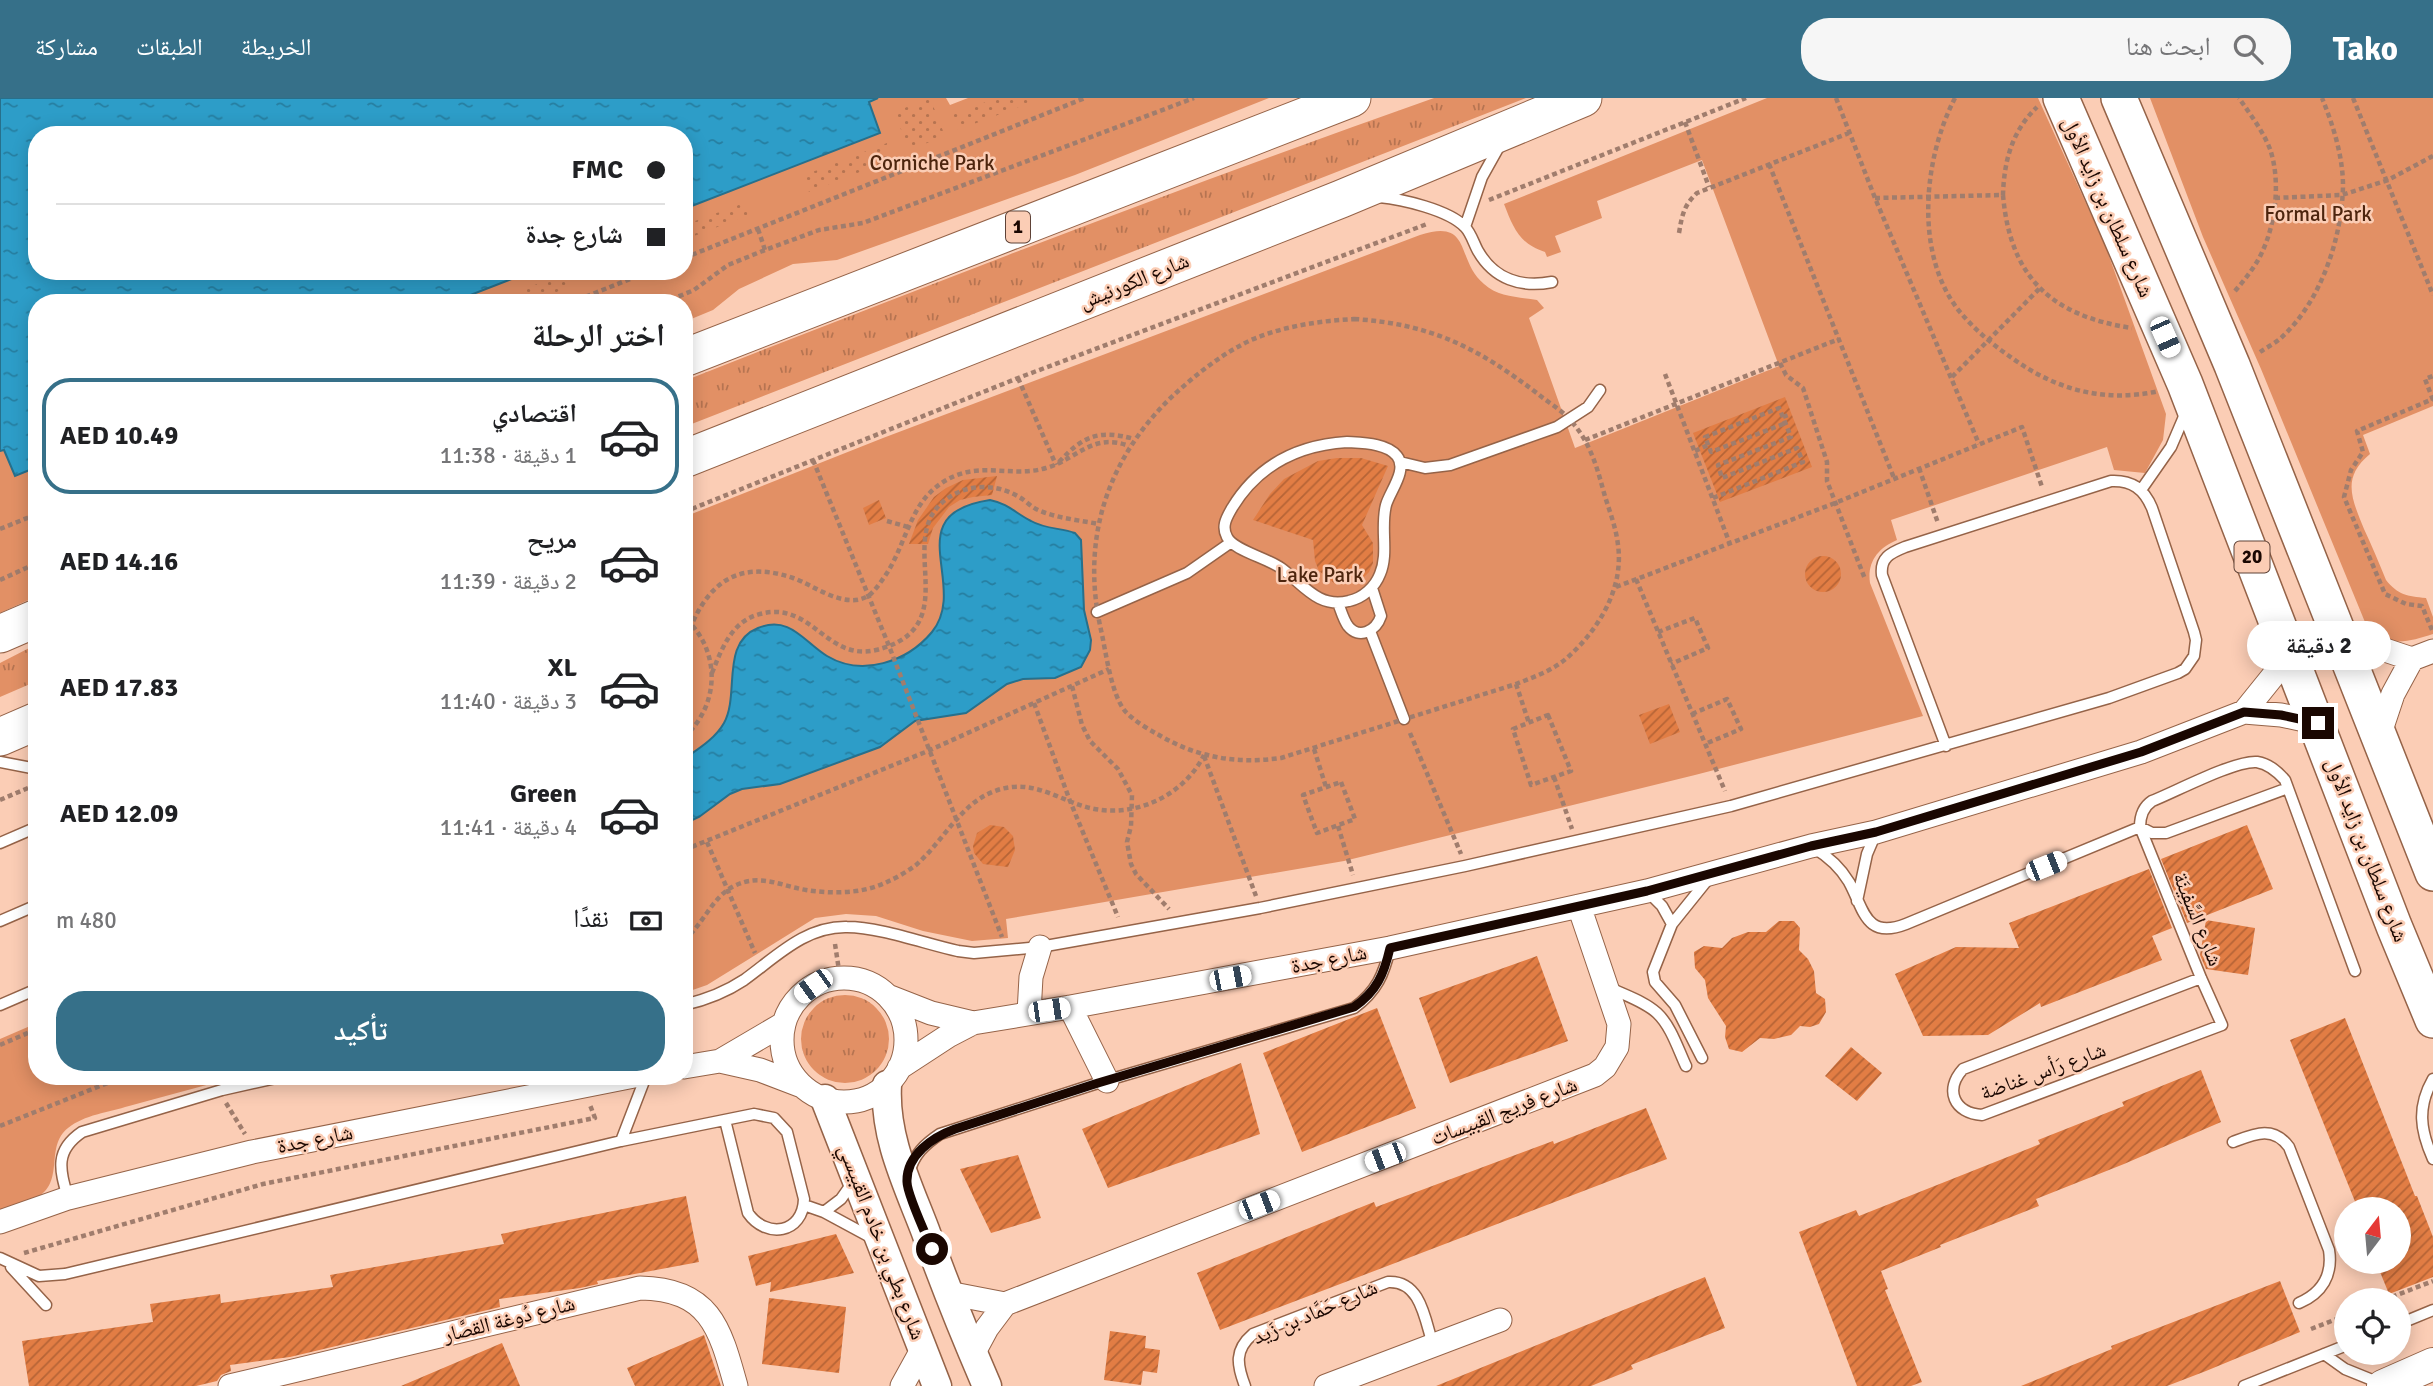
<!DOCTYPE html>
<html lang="ar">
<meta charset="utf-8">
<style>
:root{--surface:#fff;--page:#f6f6f6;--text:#202124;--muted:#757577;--line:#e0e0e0;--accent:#367089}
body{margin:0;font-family:Signika,"Noto Naskh Arabic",sans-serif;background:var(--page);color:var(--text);direction:rtl;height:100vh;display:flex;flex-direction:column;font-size:26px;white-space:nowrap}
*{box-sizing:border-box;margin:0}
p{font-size:23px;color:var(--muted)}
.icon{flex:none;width:38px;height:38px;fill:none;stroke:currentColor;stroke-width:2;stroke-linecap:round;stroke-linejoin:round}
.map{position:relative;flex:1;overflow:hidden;direction:ltr}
.panel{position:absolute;left:28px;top:196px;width:665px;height:791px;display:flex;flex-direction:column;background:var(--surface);border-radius:28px;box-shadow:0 4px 18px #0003;direction:rtl}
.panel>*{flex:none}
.guide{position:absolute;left:28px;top:28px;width:665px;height:154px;border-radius:28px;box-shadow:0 4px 18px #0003;direction:rtl;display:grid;align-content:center;height:154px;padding:0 28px;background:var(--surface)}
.needle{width:46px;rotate:16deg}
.controls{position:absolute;left:2334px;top:1099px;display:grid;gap:14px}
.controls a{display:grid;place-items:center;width:77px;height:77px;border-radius:50%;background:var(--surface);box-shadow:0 4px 18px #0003;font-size:35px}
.end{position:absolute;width:32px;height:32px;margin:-16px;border:9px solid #1a0701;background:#fff;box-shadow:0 0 0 4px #fff}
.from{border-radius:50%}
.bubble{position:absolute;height:49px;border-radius:24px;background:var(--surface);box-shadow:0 4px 18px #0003;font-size:23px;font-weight:700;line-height:49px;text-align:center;direction:rtl}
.car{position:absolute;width:21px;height:42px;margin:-21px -10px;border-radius:9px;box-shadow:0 0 5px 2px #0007;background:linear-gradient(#fff 24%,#345 0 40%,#fff 0 76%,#345 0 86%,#fff 0)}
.guide b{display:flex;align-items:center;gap:24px;height:66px;font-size:26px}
.guide b+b{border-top:2px solid var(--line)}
.guide i{width:18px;height:18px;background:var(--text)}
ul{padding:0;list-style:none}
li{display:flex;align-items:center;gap:21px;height:116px;margin:0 14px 10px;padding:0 14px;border:4px solid transparent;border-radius:28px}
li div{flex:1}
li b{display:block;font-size:26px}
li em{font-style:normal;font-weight:700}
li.on{border-color:var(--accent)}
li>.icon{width:63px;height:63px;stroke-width:1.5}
h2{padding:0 28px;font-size:32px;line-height:84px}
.pay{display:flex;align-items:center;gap:18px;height:77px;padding:0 28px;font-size:26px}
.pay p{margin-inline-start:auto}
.action{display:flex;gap:14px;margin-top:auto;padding:14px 28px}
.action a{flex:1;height:80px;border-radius:28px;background:var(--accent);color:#fff;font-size:28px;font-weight:700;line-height:80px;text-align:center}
header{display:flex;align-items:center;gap:42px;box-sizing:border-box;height:98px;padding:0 35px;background:var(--accent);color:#fff}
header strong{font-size:33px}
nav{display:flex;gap:38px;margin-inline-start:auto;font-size:24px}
.search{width:490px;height:63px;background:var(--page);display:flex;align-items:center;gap:18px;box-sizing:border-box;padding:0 24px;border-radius:28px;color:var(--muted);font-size:26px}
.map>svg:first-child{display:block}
</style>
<header>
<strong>Tako</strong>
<div class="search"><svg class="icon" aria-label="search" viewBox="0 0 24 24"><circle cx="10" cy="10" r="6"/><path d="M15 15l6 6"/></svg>ابحث هنا</div>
<nav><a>الخريطة</a><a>الطبقات</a><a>مشاركة</a></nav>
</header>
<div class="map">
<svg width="2433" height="1288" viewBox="0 0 2433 1288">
<defs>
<pattern id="grass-tufts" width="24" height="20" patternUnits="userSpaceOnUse" patternTransform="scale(1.75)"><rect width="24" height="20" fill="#e29065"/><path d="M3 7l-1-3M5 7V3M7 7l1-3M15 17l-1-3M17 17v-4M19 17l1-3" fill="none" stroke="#b67451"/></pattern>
<pattern id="garden-dots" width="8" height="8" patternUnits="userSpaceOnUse" patternTransform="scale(1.75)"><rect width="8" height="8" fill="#e29065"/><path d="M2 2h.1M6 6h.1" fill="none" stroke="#b67451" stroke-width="1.8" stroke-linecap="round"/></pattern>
<pattern id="water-ripples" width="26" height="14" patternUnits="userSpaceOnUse" patternTransform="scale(1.75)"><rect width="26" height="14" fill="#2d9dc8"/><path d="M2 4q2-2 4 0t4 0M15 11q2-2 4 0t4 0" fill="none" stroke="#267ea0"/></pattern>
<pattern id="building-hatch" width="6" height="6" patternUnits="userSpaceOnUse" patternTransform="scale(1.75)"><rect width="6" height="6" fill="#e27d44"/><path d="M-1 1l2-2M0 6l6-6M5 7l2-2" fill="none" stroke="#b66436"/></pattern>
</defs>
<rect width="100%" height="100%" fill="#fbcdb5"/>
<path fill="url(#grass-tufts)" d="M1434,0h92l-842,329v-46c249,-98 498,-194 750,-283z
M37,546v37l-37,16v-34z
M801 941a44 44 0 1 1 88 0a44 44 0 1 1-88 0Z"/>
<path fill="#e29065" d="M878,0h68l4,7 18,-7h301l-194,77 -238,85 -44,4 -54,25 -26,21 -29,12v-19h-234l82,-32h152v-62l196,-76 -11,-32z
M1767,0h271l67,147 61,169 -3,26 -18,33 -31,-3 -7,-23 -216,73 6,20c-19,8 -30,22 -27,43l53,133 -228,59 -351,86 -338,58 2,19 -36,3 -49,-10 -47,-15 -30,-2 -31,4 -108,67 -23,8v-476l199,-79 537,-203c53,-17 35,25 64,49 14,13 35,13 53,16l7,8 -15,10 46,130 204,-82 -77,-206 -105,41 5,17 -47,18 6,16 -14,5 -2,-5c-26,-8 -32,-25 -41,-48z
M2150,0h283v308l-70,29 7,19c-29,24 -18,45 -6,75 8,17 15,34 22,51 12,15 21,16 40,18l7,19v17c-25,8 -45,14 -66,-7l-106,-258 -58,-132z
M4,351l11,27 22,-9v129l-37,17v-162z
M37,925v53h191l1,3c-34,9 -67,18 -100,27 -20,6 -45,9 -61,22 -24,19 -2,54 -32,70 -11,5 -24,8 -36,13v-172z"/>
<path fill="url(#garden-dots)" d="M930,0l15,38 -36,14 -15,-38z
M996,0h46l-84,32 -6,-15z
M887,45l6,16 -84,33 -7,-16z
M744,105l4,12 -64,25v-15z
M564,175l5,14 -40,16h-39z"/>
<path fill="url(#water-ripples)" stroke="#27708c" stroke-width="2" d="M0,0h878l-9,4 11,31 -196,76v-74h-647v136h495l-82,32h-413v164l-22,9 -11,-26 -4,1z
M990,402c19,4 25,13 41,21 14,8 30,7 44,12l6,7 3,70 7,30 -1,10 -9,17 -26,11 -32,1 -16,5 -41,29 -51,8 -35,26 -100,37 -38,5 -12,5 -31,23 -15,7v-65c14,-10 31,-20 40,-36 16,-29 -4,-80 34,-95 32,-13 46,14 69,28 35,21 80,6 105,-24 38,-47 -36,-118 58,-132z"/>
<path fill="url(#building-hatch)" d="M1785,299l27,70 -92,35 -27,-69z
M1337,360h24l27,8 -26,59 11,18v20l-4,9 -7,7 -18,5 -10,-1 -15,-12 -4,-10 -2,-21 -60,-20 17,-26 14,-15 34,-18z
M997,378l-5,19 -19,2 -13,3 -11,7 -16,21 -5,16h-19l9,-24 16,-23 12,-9 17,-8z
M879,402l7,18 -17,7 -6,-17z
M1805 476a18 18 0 1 1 36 0a18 18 0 1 1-36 0Z
M1669,606l11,28 -30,12 -11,-29z
M990,727l14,2 9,9 2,14 -7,17 -25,-3 -9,-11 -1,-7 4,-13z
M2247,727l26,64 -86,34 -26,-64z
M2149,771l23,59 -20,8 10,24 -121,47 -1,-4 -52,32 -65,1 -28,-62 61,-27 63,1 -10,-25z
M2206,822l49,8 -7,47 -42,-6 -6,-14z
M1779,823h15l6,7 -1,22 9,9 6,12 2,22 9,6 1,13 -7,12 -9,3 -10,-1 -9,9 -17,4 -14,-1 -18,14 -13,-3 -4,-12 1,-11 -18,-28 -3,-18 -10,-12 -1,-16 10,-6 18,2 10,-10 16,-6h18z
M1537,858l31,85 -118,42 -31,-85z
M1377,910l39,100 -114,44 -39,-99z
M2345,920l70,178h2l16,41v40l-44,17 -13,-32h23v-53h-41l-68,-169z
M1851,949l31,26 -25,28 -32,-25z
M1241,965l19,71 -152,54 -26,-59z
M2201,972l20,52 -97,42 -88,35 3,7 -99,39 1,2 -60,24 7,18 -3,1 37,92 -11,4h-54l-58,-154 57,-22 3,6 181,-72 -2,-4 86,-34 -2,-4z
M1646,1010l21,51 -447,171 -23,-57 177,-71 2,5 177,-66 1,3z
M1018,1057l23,63 -50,15 -31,-64z
M686,1098l13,66 -102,19 1,3 -18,4 -81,11 1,8 -210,50 -60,8 1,6 -10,4 -4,6 -21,5h-167l-7,-45 131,-19 -3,-18 70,-10 1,9 112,-16 -3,-12 174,-31 -3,-10z
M836,1136l18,39 -84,19 1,-10 -15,4 -8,-30z
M1705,1179l20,51 -94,37 2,4 -42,17h-155z
M2280,1183l20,51 -94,39 -39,15h-146l91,-37 -1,-3z
M769,1200l77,9 -7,66 -77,-9z
M1110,1233l36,5 -1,12 15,2 -3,23 -14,-2 -2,14 -37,-5z
M704,1237l17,51h-86l-8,-18z
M502,1245l18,43h-119z"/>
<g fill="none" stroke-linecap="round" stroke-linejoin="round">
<defs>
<path id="service" d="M1379,99c23,2 70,13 86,30 6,6 9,17 13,24 16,28 43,37 74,31
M1465,129l17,-50 19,-34
M1347,344c15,1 40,1 50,14 11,14 -7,35 -11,49 -6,23 3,48 -6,69 -5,13 -17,24 -31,27 -31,8 -46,-17 -68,-33 -14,-10 -48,-18 -54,-31 -6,-11 0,-20 5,-29 26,-43 66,-63 115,-66z
M1400,364l25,6 25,-3 107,-38 31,-20 12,-17
M2141,392l30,-43 15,-35
M1338,505c3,7 5,16 10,23 11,14 28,5 33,-10l-9,-28
M1097,514l90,-39 43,-30
M1370,533l34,88
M0,664l37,7
M0,745l37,-16
M1814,750c15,9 26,19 35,34 15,27 16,58 57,42l234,-97 12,6h14l122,-45
M1647,793l15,15 10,18
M1857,803l10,-47 9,-21
M0,823l37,-16
M2201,880l-238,91c-19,21 -9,44 19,46l240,-90 -21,-47 -61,-151c0,-10 3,-20 12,-26 23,-9 83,-41 105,-39 12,2 20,9 28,18l70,191
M1608,889c16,8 36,14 49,26 14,13 21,36 29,53
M0,907l37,-16
M684,907c21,-5 42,-13 60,-25 32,-23 61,-54 103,-53 32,0 79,17 111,24l16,2 66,-6 220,-39 205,-42 266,-60 378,-108 69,-25 7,-4 9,-13 2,-16 -2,-8 -42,-124c-8,-19 -20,-28 -41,-27l-206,66c-15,6 -25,11 -23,28l64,171
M1702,960l-27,-53 -20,-23 -2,-10 19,-48 37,-46
M2433,981c-16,28 -13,51 0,80
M621,1043l25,-65
M2233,1044c21,-8 40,-17 56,5l40,103c4,25 -7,43 -30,53
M909,1076c4,-19 16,-30 31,-40l158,-51 256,-75c23,-17 30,-34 36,-60
M68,1100c-8,-28 -14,-47 14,-66l140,-42 63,-14
M804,1107l20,7 50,27
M824,1114l17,-13 12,-17
M0,1160l39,18 26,-2 556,-133 133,-27 20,4 13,14 17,67c-1,35 -38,40 -56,14l-23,-93
M11,1169l35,38
M2399,1226l34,-14
M2324,1256l21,15 37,15
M1245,1288c-8,-21 -11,-36 8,-52l135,-52c33,-2 37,38 45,63
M2244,1288l103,-41"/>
<path id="minor" d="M2335,530l26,14 51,17
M2244,614l29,-36 14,-30
M2379,638l14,-42 19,-35 21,-8
M782 942a62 62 0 1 1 124 0a62 62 0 1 1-124 0Z
M890,899l41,16 42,10
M1070,909l37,74
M1029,915l2,-36 9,-30
M720,963l40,9 42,16
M684,969l36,-6 63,-37
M899,970l49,-32 25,-13 97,-16 320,-59 257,-57 164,-45 65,-14 265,-80 103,-40 37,3 37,8
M0,1124l68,-24 184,-46 382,-76
M948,1195l57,11
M973,1256l14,-26 18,-24 590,-229 10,-8 12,-20 2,-23 -40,-118
M230,1288l410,-98c70,1 80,40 96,98
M902,1288l21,-38
M1326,1288l174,-66"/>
<path id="tertiary" d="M887,987c-3,52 20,98 38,145 19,53 40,105 62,156
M825,1001l112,287"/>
<path id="secondary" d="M2383,1288l50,-22"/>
<path id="primary" d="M2061,0l124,286 209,542 39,94
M2119,0l113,267 201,508"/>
<path id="trunk" d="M684,260l668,-260
M684,361l657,-260 242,-101
M0,536l37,-16
M0,639l37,-16"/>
</defs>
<use href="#service" stroke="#956348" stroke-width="13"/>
<use href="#minor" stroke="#956348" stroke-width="25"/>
<use href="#tertiary" stroke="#956348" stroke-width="31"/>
<use href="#secondary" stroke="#956348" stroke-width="34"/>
<use href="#primary" stroke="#956348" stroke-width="38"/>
<use href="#trunk" stroke="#956348" stroke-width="39"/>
<path stroke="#a07d6d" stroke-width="4.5" stroke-dasharray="5 3.5" stroke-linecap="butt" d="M1836,0l39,100 104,246
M1955,0c-32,61 -41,158 5,214 15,18 33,33 52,46 44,32 93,45 147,33
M2353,0l80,197
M1685,24l24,65
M1769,66l125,314
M2003,97c7,82 48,121 129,133
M1875,100l128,-3c1,-34 9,-64 34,-88
M2275,100l67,-3 46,-15 45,-24
M1489,102l257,-102
M758,131l7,21
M1679,135c3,-18 5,-28 18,-40l152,-60
M684,160l401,-160
M2235,193c7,-8 14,-17 20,-26 20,-31 27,-81 15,-116 -7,-18 -20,-35 -31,-51
M570,205l80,-32
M663,205l31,-13 34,-25 37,-15 54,-20 44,-7 331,-125
M1354,221c78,5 124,29 184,75 11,9 25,17 33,27 19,21 26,46 33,72 5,17 12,34 14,52 6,43 -19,84 -50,112 -14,13 -34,20 -52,27l-235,74c-44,6 -83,0 -122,-23 -11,-6 -25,-14 -34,-24 -14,-17 -19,-59 -24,-81 -22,-97 10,-182 85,-246 20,-17 40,-32 65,-44 33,-14 68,-19 103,-21z
M2260,254c7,-5 16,-9 22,-15 39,-36 60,-99 61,-151 0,-30 -10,-61 -21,-88
M1780,265l6,12 17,13 24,74v19l38,98
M1665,276l65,170
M1952,279l88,-89
M1018,280l38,87
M2433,302l-8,-21 8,-3
M1783,319l8,-3
M1585,342l254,-101
M1695,353l13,-6
M813,362l76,186 113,291
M1059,364c24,-26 40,-33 75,-23
M1919,370l19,55
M1713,400l90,-36 -6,-14 -75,30 -4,-13 73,-28c-4,-10 -8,-20 -12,-29l-74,29 6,15 75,-29
M684,414l334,-134 409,-154
M887,423l21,6
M0,431l37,-15
M1636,481l89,212
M0,482l37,-17
M1616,489l219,-84 187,-76 20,60
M2432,532l-10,-24 -16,-2 -21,-10 -41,-97 7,-27 12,-18 -6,-21 76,-32
M1658,534l37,-14 13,30 -37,16
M684,547c18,-55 47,-88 109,-67 21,7 51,32 75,18 7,-5 12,-13 17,-20 25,-37 24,-82 72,-101 29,-11 59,2 89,-7 32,-9 46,-36 83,-22
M712,575c10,-25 20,-52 48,-59 52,-14 66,48 116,36 94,-23 14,-113 72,-152 22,-15 49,-14 71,-1 6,3 11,9 17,12 19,9 42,11 63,15
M1516,586l13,39
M1072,588l10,39 8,16 28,28 14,26 -1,31 -4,16 4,22 5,10 33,35
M1034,605l36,98 48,116
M1692,616l35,-15 14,30 -36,15
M1548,617l23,56 -40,14 -18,-56z
M1410,635l51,121
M684,639c34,-30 37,-80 7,-113
M1314,651l12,38
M1204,658l52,140
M1554,679l18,52
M1341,684l14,37 -38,14 -14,-38z
M0,702l35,-15
M1338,728l15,49
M707,744l48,111
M684,752l244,-99 181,-82
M684,842c19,-15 28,-43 50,-54 26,-13 47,0 72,4 27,4 58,4 83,-9 9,-4 19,-10 27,-16 32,-28 49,-73 96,-78 25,-3 48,12 71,19 46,15 100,-8 121,-51
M835,846l5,33
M0,947l37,-16
M226,1005l19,31
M0,1028l125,-50
M24,1155l239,-69 332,-66 -5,-13
M2384,1202l49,-19
M2311,1231l36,-14"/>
<use href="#service" stroke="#fff" stroke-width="10"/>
<use href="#minor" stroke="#fff" stroke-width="23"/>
<use href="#tertiary" stroke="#fff" stroke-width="28"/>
<use href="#secondary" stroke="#fff" stroke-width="32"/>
<use href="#primary" stroke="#fff" stroke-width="35"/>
<use href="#trunk" stroke="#fff" stroke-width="37"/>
</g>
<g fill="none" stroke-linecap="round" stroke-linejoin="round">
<path stroke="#1a0701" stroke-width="9" d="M932,1151c-6,-14 -25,-55 -25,-67 -1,-27 26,-45 48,-53l143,-46 256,-76c23,-16 30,-33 36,-59l257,-57 164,-45 65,-14 265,-80 103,-40 37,3 37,8"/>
</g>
<g text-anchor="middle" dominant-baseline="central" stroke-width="5" stroke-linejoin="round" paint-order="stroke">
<g fill="#fbcdb5" stroke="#5e4237" stroke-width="2">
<rect x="1006" y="113.5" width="24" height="31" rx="5"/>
<rect x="2234.5" y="443.5" width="35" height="31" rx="5"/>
</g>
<g font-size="19" font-weight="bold" fill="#1a0701">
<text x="1018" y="129">1</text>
<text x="2252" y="459">20</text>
</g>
<g font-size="21" fill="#4d250e" stroke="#fbcdb5">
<text x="932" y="65">Corniche Park</text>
<text x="2318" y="116">Formal Park</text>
<text x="1320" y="477">Lake Park</text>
</g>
<g font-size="21" fill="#1a0701" stroke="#fbcdb5">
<text transform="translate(2108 109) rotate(66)">شارع سلطان بن زايد الأول</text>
<text transform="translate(1134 183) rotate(-22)">شارع الكورنيش</text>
<text transform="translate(2367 752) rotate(69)">شارع سلطان بن زايد الأول</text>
<text transform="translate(2198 821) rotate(68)">شارع السَّفِينَة</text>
<text transform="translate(1329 861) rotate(-11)">شارع جدة</text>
<text transform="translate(2043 973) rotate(-20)">شارع رَأس غناضة</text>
<text transform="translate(1504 1013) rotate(-21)">شارع فريج القبيسات</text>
<text transform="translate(315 1041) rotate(-11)">شارع جدة</text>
<text transform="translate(882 1144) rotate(69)">شارع بطي بن خادم القبيسي</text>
<text transform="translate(1315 1214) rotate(-23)">شارع حَمَّاد بن زَيد</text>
<text transform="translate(509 1221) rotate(-14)">شارع دُوغة القصَّار</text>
</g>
</g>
</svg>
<div class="controls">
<a><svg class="needle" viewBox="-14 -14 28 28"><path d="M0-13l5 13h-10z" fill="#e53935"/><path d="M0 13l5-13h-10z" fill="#757577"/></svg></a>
<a><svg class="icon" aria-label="locate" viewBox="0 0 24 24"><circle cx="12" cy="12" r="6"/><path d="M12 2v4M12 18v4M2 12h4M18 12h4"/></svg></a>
</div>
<i class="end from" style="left:932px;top:1151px"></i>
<i class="end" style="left:2318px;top:625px"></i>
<div class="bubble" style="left:2247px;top:523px;width:144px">2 دقيقة</div>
<i class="car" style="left:2165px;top:239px;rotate:156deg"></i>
<i class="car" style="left:2046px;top:768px;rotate:68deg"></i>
<i class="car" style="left:1230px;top:880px;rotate:79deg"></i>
<i class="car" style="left:813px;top:888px;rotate:234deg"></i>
<i class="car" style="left:1049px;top:912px;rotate:82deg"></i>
<i class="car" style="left:1385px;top:1059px;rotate:249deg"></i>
<i class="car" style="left:1259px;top:1107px;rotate:69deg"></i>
<div class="guide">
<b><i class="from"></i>FMC</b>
<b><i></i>شارع جدة</b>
</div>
<section class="panel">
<h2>اختر الرحلة</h2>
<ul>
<li class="on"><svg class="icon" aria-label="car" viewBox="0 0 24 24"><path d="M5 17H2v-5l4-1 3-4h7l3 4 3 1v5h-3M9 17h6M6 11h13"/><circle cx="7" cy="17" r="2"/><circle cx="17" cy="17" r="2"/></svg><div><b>اقتصادي</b><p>1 دقيقة · 11:38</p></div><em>AED 10.49</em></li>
<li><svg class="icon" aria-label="car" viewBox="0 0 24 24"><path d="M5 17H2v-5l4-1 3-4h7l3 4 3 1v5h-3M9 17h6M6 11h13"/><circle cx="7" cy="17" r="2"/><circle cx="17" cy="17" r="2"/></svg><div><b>مريح</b><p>2 دقيقة · 11:39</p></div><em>AED 14.16</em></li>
<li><svg class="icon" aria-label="car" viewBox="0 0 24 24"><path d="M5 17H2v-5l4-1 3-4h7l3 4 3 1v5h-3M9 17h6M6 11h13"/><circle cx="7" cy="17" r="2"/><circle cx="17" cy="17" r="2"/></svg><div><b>XL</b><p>3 دقيقة · 11:40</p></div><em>AED 17.83</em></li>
<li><svg class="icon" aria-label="car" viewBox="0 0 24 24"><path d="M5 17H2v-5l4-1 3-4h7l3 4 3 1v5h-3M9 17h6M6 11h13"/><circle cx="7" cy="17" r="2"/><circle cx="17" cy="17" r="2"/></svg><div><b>Green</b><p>4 دقيقة · 11:41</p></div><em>AED 12.09</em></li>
</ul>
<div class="pay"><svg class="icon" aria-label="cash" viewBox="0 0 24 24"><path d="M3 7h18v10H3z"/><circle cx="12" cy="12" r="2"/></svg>نقدًا<p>480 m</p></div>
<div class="action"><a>تأكيد</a></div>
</section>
</div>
